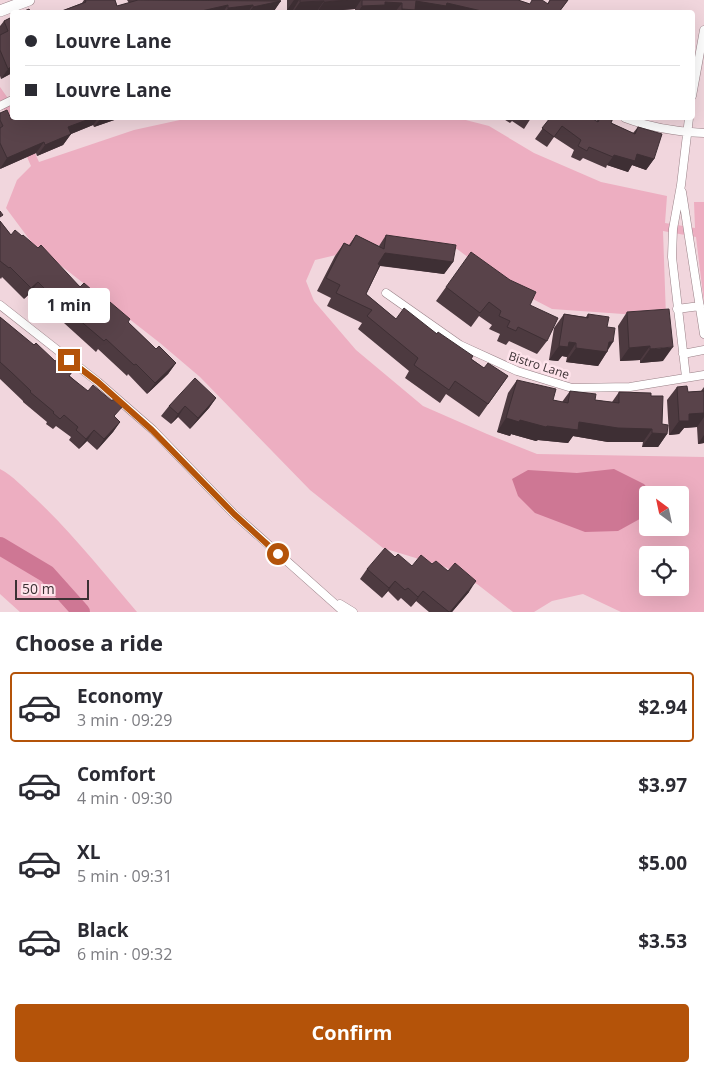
<!DOCTYPE html>
<meta charset="utf-8">
<style>
:root{--surface:#fff;--page:#f2f2f3;--text:#2b2b33;--muted:#7c7c81;--line:#e1e1e2;--accent:#b45309}
body{margin:0;font-family:"Open Sans",sans-serif;background:var(--page);color:var(--text);height:100vh;display:flex;flex-direction:column;font-size:19px;white-space:nowrap}
*{box-sizing:border-box;margin:0}
p{font-size:16px;color:var(--muted)}
.icon{flex:none;width:28px;height:28px;fill:none;stroke:currentColor;stroke-width:2;stroke-linecap:round;stroke-linejoin:round}
.map{position:relative;height:612px;overflow:hidden}
.drawer{display:flex;flex-direction:column;background:var(--surface);flex:1}
.drawer>*{flex:none}
.top-card{position:absolute;left:10px;top:10px;width:685px;height:110px;border-radius:5px;box-shadow:0 5px 20px #0002;display:grid;align-content:center;height:110px;padding:0 15px;background:var(--surface)}
.needle{width:32px;rotate:327deg}
.fabs{position:absolute;left:639px;top:486px;display:grid;gap:10px}
.fabs a{display:grid;place-items:center;width:50px;height:50px;border-radius:5px;background:var(--surface);box-shadow:0 5px 20px #0002;font-size:25px}
.scale{position:absolute;left:15px;bottom:12px;width:74px;box-sizing:border-box;padding-left:5px;border:2px solid #3c3134;border-top:0;font-size:14px;line-height:18px;white-space:nowrap;color:#3c3134;-webkit-text-stroke:4px #ffe3eb;paint-order:stroke}
.end{position:absolute;width:22px;height:22px;margin:-11px;border:6px solid #b45309;background:#fff;box-shadow:0 0 0 2px #fff}
.from{border-radius:50%}
.bubble{position:absolute;height:35px;border-radius:5px;background:var(--surface);box-shadow:0 5px 20px #0002;font-size:16px;font-weight:700;line-height:35px;text-align:center}
.top-card b{display:flex;align-items:center;gap:18px;height:48px;font-size:19px}
.top-card b+b{border-top:1px solid var(--line)}
.top-card i{width:12px;height:12px;background:var(--text)}
ul{padding:0;list-style:none}
li{display:flex;align-items:center;gap:15px;height:70px;margin:0 10px 8px;padding:0 5px;border:2px solid transparent;border-radius:5px}
li div{flex:1}
li b{display:block;font-size:19px}
li em{font-style:normal;font-weight:700}
li.active{border-color:var(--accent)}
li>.icon{width:45px;height:45px;stroke-width:1.5}
h2{padding:0 15px;font-size:22px;line-height:60px}
.cta{display:flex;gap:10px;margin-top:auto;padding:10px 15px}
.cta a{flex:1;height:58px;border-radius:5px;background:var(--accent);color:#fff;font-size:20px;font-weight:700;line-height:58px;text-align:center}
.map>svg:first-child{display:block}
</style>
<div class="map">
<svg width="704" height="612" viewBox="0 0 704 612">
<rect width="100%" height="100%" fill="#f1d6dd"/>
<path fill="#edaec1" fill-rule="evenodd" d="M0,87l12,17v14h7l20,44 95,-32 55,-12h269l31,8 45,27 67,29 66,14 -2,27 30,5 -1,-26h10v101l-8,-66 -33,-6 3,86 -114,-8 -48,-25 -47,-35 -79,-4 -63,15 -9,21 8,20 42,49 67,56 64,28 50,20 167,3v155h-83l-38,-18 -31,7 -18,11h-21l-36,-28 -32,-17 -62,-19 -73,-58 -110,-113 -40,-34 -128,-100 -26,-35 11,-28 14,-14 -23,-52 -8,-9zM648,495h32v33h-32zM648,555h32v33h-32z
M0,469c13,7 24,19 35,29 37,35 69,75 102,114h-117l-20,-18z"/>
<path fill="#ce7794" d="M614,469l30,15 9,11h-5l-1,20 -29,16 -33,1 -50,-19 -17,-17 -6,-17 16,-9 49,3z"/>
<g fill="none" stroke-linecap="round" stroke-linejoin="round">
<path stroke="#ce7794" stroke-width="18" d="M0,546l47,28 34,38"/>
<defs>
<path id="street" d="M692,96l12,-66
M0,106l12,-6
M625,118c24,9 53,14 79,15
M682,192l22,142
M386,293l74,52 57,26 55,17 58,-1 74,-12
M0,305l98,77 55,48 81,84 110,98
M677,309l23,-3
M683,354l21,-4
M686,377l-14,-120 1,-28 8,-44 8,-67
M340,604l13,8"/>
<path id="secondary" d="M0,11l29,-11"/>
</defs>
<use href="#street" stroke="#998087" stroke-width="9"/>
<use href="#secondary" stroke="#998087" stroke-width="12"/>
<use href="#street" stroke="#fff" stroke-width="8"/>
<use href="#secondary" stroke="#fff" stroke-width="11"/>
</g>
<path fill="#4d3a40" d="M84,0h31l2,6 12,-3 -2,-3h154l-7,11 -8,1h-207l23,-9z
M287,0h231l11,4h18l3,-4h18l-9,12h-204v-3l-38,3v-1l-24,1v-2h-6z
M12,17v56l-11,6 -1,-3v-50l4,-5z
M0,113l11,6 5,-1h104l-26,9 -1,-2 -22,9 -8,11 -26,11 -1,-3 -36,16z
M502,118h29l-7,11 -12,-8 -2,2z
M550,118l46,3 2,-3h15l-2,5 22,10 5,-6 16,32 -8,11 -14,-5 -4,7 -21,-7 -1,3 -23,-10 -3,3 -9,-4 3,-7 -20,-13 -7,10 -12,-8z
M0,221l11,14 117,87 28,27 20,14 -8,11 -21,20 -19,-20 -1,2 -29,-27 -2,3 -32,-29 4,-5 -8,-7 -6,-4 -5,4 -18,-19 -7,7 -22,-22 -1,2 -1,-1z
M356,235l23,11 7,-11 67,27 -9,12 -64,-8 -14,28 30,25 41,15 47,34 24,8 -29,41 -33,-23 -6,9 -35,-25 4,-7 -51,-42 4,-6 -35,-17 4,-8 -14,-7 18,-35 9,-13 5,2z
M446,287l84,18 17,36 -10,13 -28,-13 -3,4 -9,-4 3,-7 -11,-5 3,-4 -13,-9 -8,11 -35,-26z
M627,312l36,49 -23,2v-3l-20,1 -2,-35z
M564,314l22,3 2,-3 19,13v25l-9,14 -32,-4 1,-5 -5,-1 -4,5 -9,-1 5,-32z
M0,317l70,59 50,46 -7,10 -16,18 -10,-9 -8,8 -10,-9 2,-3 -15,-11 -3,3 -7,-5 1,-2 -24,-20v-1l-23,-22z
M517,380l36,20 9,2 8,-11 25,9 17,2 7,-10 32,4 11,28 5,10 -9,13h-16l1,-5h-35l-35,-6 -5,7 -30,-3 -2,1 -25,-7 -1,2 -13,-4 11,-39z
M677,387l11,5 13,-1 3,-4v56l-6,1 -1,-17 -13,1 -5,6 -10,1 -2,-35z
M216,398l-7,10 -19,21 -12,-12 -7,7 -10,-8 8,-10z
M395,557l17,9 20,-2 37,28 -17,20h-23l-13,-11 -5,6 -10,-9 -3,3 -10,-10 -6,7 -22,-19 7,-10z"/>
<path fill="#3e2f34" d="M294,0h5l-6,10h-6z
M348,0h13l-6,9 -38,3 7,-10z
M281,1l-7,10 -8,1h-17l4,-5z
M324,1l-7,10 -24,1 7,-10z
M416,1l31,2 39,9h-87l3,-3z
M385,2l17,1 -7,9h-37l4,-6z
M228,5l-5,7h-26z
M253,5l-5,7h-22l2,-4z
M12,66v7l-11,6 7,-10z
M92,118h6l-5,7 -22,9 -8,11 -26,11 8,-11 23,-18z
M101,118h19l-26,9z
M44,142l-8,11 -36,16 7,-11z
M637,154l17,5 -8,11 -14,-5 -4,7 -21,-7 7,-10z
M385,253l68,9 -9,12 -68,-9z
M38,282l-7,10 -7,7 7,-11z
M62,296l-8,11 -5,4 8,-10z
M569,342l7,1 -9,14 -5,-1 -4,5 -9,-1 10,-14z
M609,342h4l-15,24 -32,-4 10,-14z
M650,346l-10,14 -20,1 9,-13z
M673,347l-10,14 -23,2 10,-14z
M176,363l-8,11 -21,20 8,-11z
M216,398l-7,10 -19,21 8,-11z
M185,406l-7,11 -7,7 7,-10z
M704,413v4l-7,10 -13,1 -5,6 -10,1 10,-14 10,-7z
M506,418l14,2 27,6 32,-4 73,7 -9,13h-35l-35,-6 -5,7 -30,-3 -2,1 -25,-7 -1,2 -13,-4z
M120,422l-7,10 -16,18 7,-11z
M94,430l-7,11 -8,8 7,-10z
M652,433l15,1 -9,13h-16z
M704,435v8l-6,1z
M395,581l-7,10 -6,7 7,-10z
M476,581l-7,11 -17,20h-2z
M423,591l-7,10 -5,6 7,-10z"/>
<path fill="#59434a" stroke="#3e2f34" d="M85,0h30l2,6 21,-6 143,1 -28,6v-2l-25,3v-3l-31,7h-138l27,-10z
M300,0h48l-24,2v-1l-24,1z
M362,0h156l12,4 2,-4h10l6,4 2,-4h18l-9,12h-73l-39,-9 -1,3 -30,-5 -1,9 -13,-1v-6l-17,-1v3l-23,1z
M29,9l2,3h-9z
M12,17v49l-4,3 -8,-19v-15l8,-4 -4,-10z
M7,110l4,9 5,-1h76l-24,9 3,7 -26,11 -1,-3 -37,16 -7,-15v-15l3,-2 -3,-6v-7z
M550,118h41l7,4 2,-4h13l-2,5 24,11 3,-7 24,7 -8,25 -17,-5 -2,7 -21,-6 -1,2 -24,-10 -2,4 -9,-5 3,-6 -19,-14 -8,11 -12,-9z
M0,211l3,4 -3,2z
M0,221l11,14 4,-5 7,6 1,-1 15,13 3,-3 39,42 4,-4 24,21 2,-2 20,17 -2,3 28,27 3,-3 17,17 -21,20 -19,-19 -2,1 -28,-26 -2,2 -33,-28 4,-5 -8,-8 -5,-4 -5,5 -19,-19 -7,6 -21,-21 -1,1 -9,-7z
M356,235l28,14 2,-14 70,10 -3,17 -68,-9 -7,11 2,1 -14,29 30,25 8,-11 33,26 1,-2 35,24 -2,3 13,9 4,-5 20,13 -20,28 -33,-23 -6,9 -35,-25 4,-7 -51,-42 5,-6 -36,-17 4,-8 -14,-7 18,-35 6,3z
M471,252l39,28 26,12 -6,13 28,13 -11,23 -29,-14 -2,4 -9,-4 3,-6 -11,-5 2,-5 -12,-9 -9,11 -34,-26z
M669,309l4,38 -23,2v-3l-21,2 -2,-36z
M564,314l24,4v-4l21,3 -2,10 8,1 -2,14h-4l-2,10 -31,-4v-5l-7,-1 -1,5 -9,-1z
M0,317l34,28 2,-2 19,18 2,-1 15,12 -3,4 19,15 5,-6 19,16 2,-3 9,8 -9,10 6,6 -16,17 -10,-9 -8,9 -10,-9 2,-3 -14,-12 -4,4 -7,-6 1,-1 -24,-20 1,-1 -21,-20 -10,-9z
M195,378l21,20 -18,20 -13,-12 -7,8 -9,-8z
M517,380l39,9 -3,11 15,3 2,-12 26,3 -1,6 24,3v-11l32,1v3h12l-1,28 6,1 -1,9 -15,-1v-4l-34,-1 -39,-6 -1,8 -31,-4 -1,1 -26,-7 -1,2 -13,-4z
M687,386l1,6 16,-1v22l-15,1v7h-10l-2,-34z
M385,548l10,9 3,-3 14,12 9,-11 11,9 4,-3 12,10 7,-8 21,18 -26,31h-1l-26,-21 -5,6 -10,-9 -3,2 -10,-9 -6,7 -22,-19z"/>
<g fill="none" stroke-linecap="round" stroke-linejoin="round">
<path stroke="#b45309" stroke-width="6" d="M69,360l29,22 54,48 82,84 44,40"/>
</g>
<g text-anchor="middle" dominant-baseline="central" stroke-width="5" stroke-linejoin="round" paint-order="stroke">
<g font-size="12" fill="#3c3134" stroke="#ffe3eb">
<text transform="translate(539 365) rotate(18)">Bistro Lane</text>
</g>
</g>
</svg>
<div class="fabs">
<a><svg class="needle" viewBox="-14 -14 28 28"><path d="M0-13l5 13h-10z" fill="#e53935"/><path d="M0 13l5-13h-10z" fill="#7c7c81"/></svg></a>
<a><svg class="icon" aria-label="locate" viewBox="0 0 24 24"><circle cx="12" cy="12" r="6"/><path d="M12 2v4M12 18v4M2 12h4M18 12h4"/></svg></a>
</div>
<div class="scale">50 m</div>
<i class="end from" style="left:278px;top:554px"></i>
<i class="end" style="left:69px;top:360px"></i>
<div class="bubble" style="left:28px;top:288px;width:82px">1 min</div>
<div class="top-card">
<b><i class="from"></i>Louvre Lane</b>
<b><i></i>Louvre Lane</b>
</div>
</div>
<section class="drawer">
<h2>Choose a ride</h2>
<ul>
<li class="active"><svg class="icon" aria-label="car" viewBox="0 0 24 24"><path d="M5 17H2v-5l4-1 3-4h7l3 4 3 1v5h-3M9 17h6M6 11h13"/><circle cx="7" cy="17" r="2"/><circle cx="17" cy="17" r="2"/></svg><div><b>Economy</b><p>3 min · 09:29</p></div><em>$2.94</em></li>
<li><svg class="icon" aria-label="car" viewBox="0 0 24 24"><path d="M5 17H2v-5l4-1 3-4h7l3 4 3 1v5h-3M9 17h6M6 11h13"/><circle cx="7" cy="17" r="2"/><circle cx="17" cy="17" r="2"/></svg><div><b>Comfort</b><p>4 min · 09:30</p></div><em>$3.97</em></li>
<li><svg class="icon" aria-label="car" viewBox="0 0 24 24"><path d="M5 17H2v-5l4-1 3-4h7l3 4 3 1v5h-3M9 17h6M6 11h13"/><circle cx="7" cy="17" r="2"/><circle cx="17" cy="17" r="2"/></svg><div><b>XL</b><p>5 min · 09:31</p></div><em>$5.00</em></li>
<li><svg class="icon" aria-label="car" viewBox="0 0 24 24"><path d="M5 17H2v-5l4-1 3-4h7l3 4 3 1v5h-3M9 17h6M6 11h13"/><circle cx="7" cy="17" r="2"/><circle cx="17" cy="17" r="2"/></svg><div><b>Black</b><p>6 min · 09:32</p></div><em>$3.53</em></li>
</ul>
<div class="cta"><a>Confirm</a></div>
</section>
